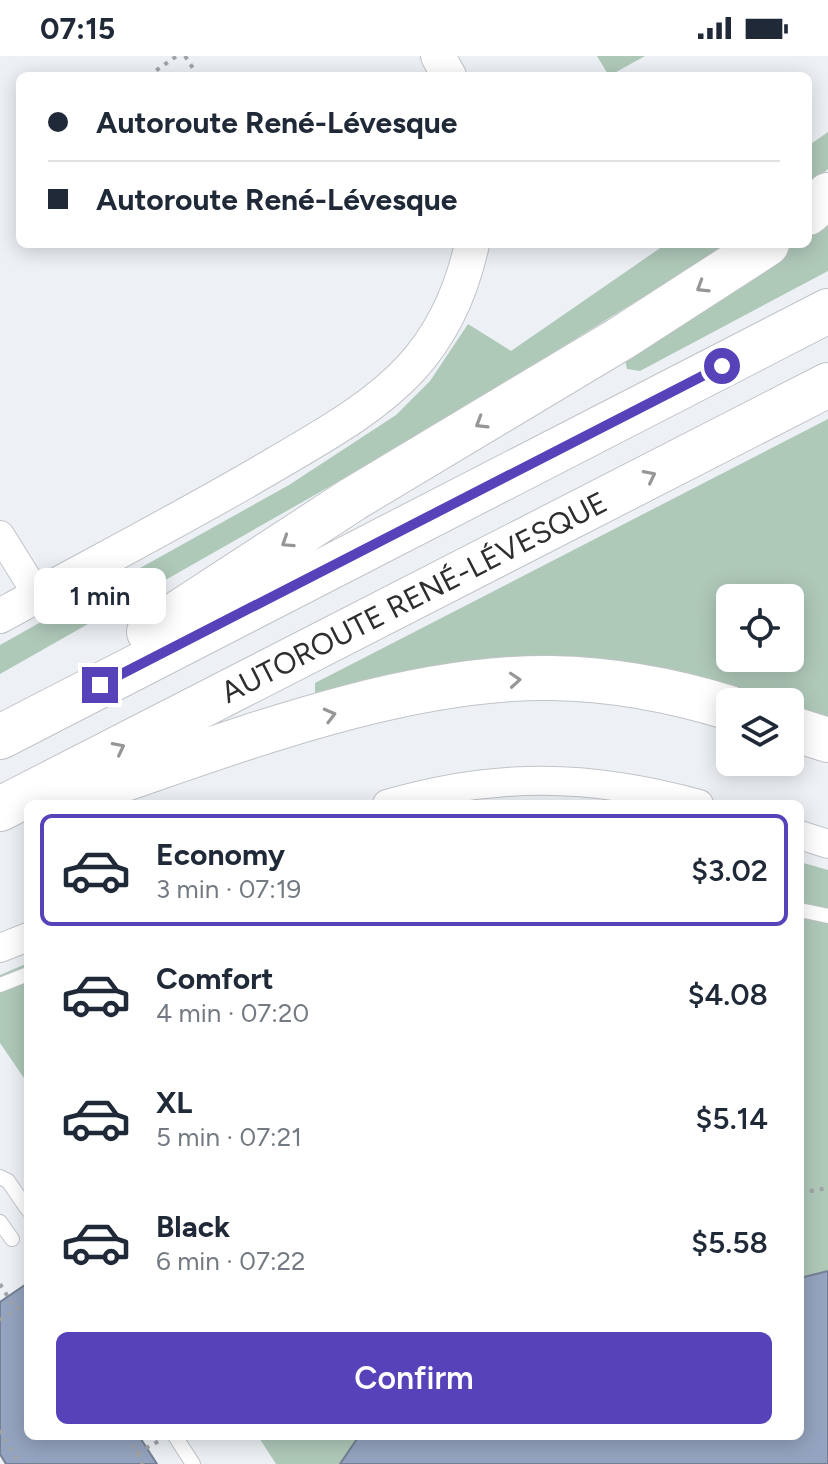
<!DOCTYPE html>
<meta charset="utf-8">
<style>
:root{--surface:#fff;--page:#f6f6f7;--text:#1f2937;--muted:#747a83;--line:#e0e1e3;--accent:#5842ba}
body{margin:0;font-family:Figtree,sans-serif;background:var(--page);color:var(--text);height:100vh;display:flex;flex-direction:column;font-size:30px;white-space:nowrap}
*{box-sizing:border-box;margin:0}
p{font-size:26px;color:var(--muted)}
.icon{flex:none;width:44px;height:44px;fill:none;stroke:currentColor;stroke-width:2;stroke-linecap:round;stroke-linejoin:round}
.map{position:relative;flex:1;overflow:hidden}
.side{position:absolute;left:24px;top:744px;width:780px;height:640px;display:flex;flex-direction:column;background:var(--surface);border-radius:12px;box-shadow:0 4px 20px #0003}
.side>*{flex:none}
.hud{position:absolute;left:16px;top:16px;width:796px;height:176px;border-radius:12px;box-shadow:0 4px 20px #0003;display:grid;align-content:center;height:176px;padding:0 32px;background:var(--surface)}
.controls{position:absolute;left:716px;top:528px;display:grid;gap:16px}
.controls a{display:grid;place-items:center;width:88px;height:88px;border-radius:12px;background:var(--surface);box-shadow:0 4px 20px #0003;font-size:40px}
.end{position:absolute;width:36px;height:36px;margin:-18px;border:10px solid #5842ba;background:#fff;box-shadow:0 0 0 4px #fff}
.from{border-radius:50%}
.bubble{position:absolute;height:56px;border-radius:12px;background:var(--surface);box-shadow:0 4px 20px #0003;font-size:26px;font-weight:600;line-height:56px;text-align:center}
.hud b{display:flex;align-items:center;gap:28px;height:76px;font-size:30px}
.hud b+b{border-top:2px solid var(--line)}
.hud i{width:20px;height:20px;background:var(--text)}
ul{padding:14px 0 0;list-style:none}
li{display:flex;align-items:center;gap:24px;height:112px;margin:0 16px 12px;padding:0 16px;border:4px solid transparent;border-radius:12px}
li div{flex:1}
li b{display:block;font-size:30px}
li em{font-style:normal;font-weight:600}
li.selected{border-color:var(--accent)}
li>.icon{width:72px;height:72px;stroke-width:1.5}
.button{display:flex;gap:16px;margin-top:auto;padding:16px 32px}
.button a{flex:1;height:92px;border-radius:12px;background:var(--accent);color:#fff;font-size:32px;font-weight:600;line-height:92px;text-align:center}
.status{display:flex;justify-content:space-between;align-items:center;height:56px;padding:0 40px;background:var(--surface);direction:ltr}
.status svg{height:22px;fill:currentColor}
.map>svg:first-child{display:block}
</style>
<div class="status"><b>07:15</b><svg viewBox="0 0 49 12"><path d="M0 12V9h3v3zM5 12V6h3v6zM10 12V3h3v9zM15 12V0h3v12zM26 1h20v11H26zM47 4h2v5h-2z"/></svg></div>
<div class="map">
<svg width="828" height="1408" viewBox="0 0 828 1408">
<rect width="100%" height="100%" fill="#edf1f5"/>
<path fill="#afc9b9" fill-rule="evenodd" d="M597,0h48l-36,20z
M828,76v37l-20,17v-40z
M828,164v51l-188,100 -13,-2 -2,-9 171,-116h12v-8z
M666,188h63l-314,194 -415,236v-29l73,-41 4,8 7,-4 -3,-7 208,-116 107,-70 34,-34 38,-57 43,27z
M828,363v301l-38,-12v-6h-19l-47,-15 -409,9v-13zM730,542h60v60h-60z
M800,806l28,8v401l-28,7z
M28,907v121l-28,-41v-68z
M258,1380h101l-19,28h-64z"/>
<path fill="#94a3bf" stroke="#758094" stroke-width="2" d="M828,1215v193h-488l19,-28h441v-158z
M28,1227v153h111l18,28h-151l-6,-10v-152z"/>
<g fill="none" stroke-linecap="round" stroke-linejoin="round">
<defs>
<path id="service" d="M800,854l28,6
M0,929l28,-11
M0,1121l8,4 20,29
M0,1166l12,17
M175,1380l18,28"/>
<path id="minor" d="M0,479l38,61
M387,748c109,-32 203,-30 312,0
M800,779l28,9
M0,892l28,-11"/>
<path id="tertiary" d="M438,0l11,20
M0,560c92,-51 186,-99 277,-153 46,-27 97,-55 134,-95 32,-35 51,-78 61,-124"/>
<path id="motorway" d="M808,157l20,-18
M149,576l204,-133 267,-160 147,-95
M790,672l38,12
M0,681l828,-426
M69,742c148,-49 325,-122 482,-120 61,1 121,12 179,30
M0,753l828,-424"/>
</defs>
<use href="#service" stroke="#c0c3c7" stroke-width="16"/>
<use href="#minor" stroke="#c0c3c7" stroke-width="30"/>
<use href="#tertiary" stroke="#c0c3c7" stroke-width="36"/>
<use href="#motorway" stroke="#c0c3c7" stroke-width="46"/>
<path stroke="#a1a4a7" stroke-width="4" stroke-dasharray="4 6" stroke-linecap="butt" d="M185,0l13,20
M148,20l29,-20
M800,1137l28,-5
M0,1228l16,26
M0,1264l28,-18
M0,1374l20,34
M127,1380l16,28
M137,1397l22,-12"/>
<use href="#service" stroke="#fff" stroke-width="14"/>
<use href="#minor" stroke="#fff" stroke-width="28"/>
<use href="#tertiary" stroke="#fff" stroke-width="34"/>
<use href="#motorway" stroke="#fff" stroke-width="44"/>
</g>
<defs><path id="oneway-chevron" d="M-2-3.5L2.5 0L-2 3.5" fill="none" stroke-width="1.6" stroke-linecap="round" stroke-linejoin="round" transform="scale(2)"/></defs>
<g stroke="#969698">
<use href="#oneway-chevron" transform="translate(702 231) rotate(148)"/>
<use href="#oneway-chevron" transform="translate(481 367) rotate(149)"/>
<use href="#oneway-chevron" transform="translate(650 420) rotate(-27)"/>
<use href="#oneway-chevron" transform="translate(287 486) rotate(147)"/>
<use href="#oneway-chevron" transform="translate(515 624) rotate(-4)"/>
<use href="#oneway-chevron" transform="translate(330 659) rotate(-15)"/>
<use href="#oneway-chevron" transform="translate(119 692) rotate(-27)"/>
</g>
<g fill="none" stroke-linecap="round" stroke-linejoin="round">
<path stroke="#5842ba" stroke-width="10" d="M100,629l622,-319"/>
</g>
<g text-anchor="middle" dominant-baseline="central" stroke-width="8" stroke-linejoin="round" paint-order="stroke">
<g font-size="30" fill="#2d2e30" stroke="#fff">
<text transform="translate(414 541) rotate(-27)">AUTOROUTE RENÉ-LÉVESQUE</text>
</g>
</g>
</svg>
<div class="controls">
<a><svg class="icon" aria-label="locate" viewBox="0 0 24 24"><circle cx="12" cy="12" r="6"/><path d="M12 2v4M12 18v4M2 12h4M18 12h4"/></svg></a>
<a><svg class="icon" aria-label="layers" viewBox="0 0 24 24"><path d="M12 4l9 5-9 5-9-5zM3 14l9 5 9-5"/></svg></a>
</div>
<i class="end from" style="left:722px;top:310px"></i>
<i class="end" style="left:100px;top:629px"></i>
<div class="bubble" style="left:34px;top:512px;width:132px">1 min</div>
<div class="hud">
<b><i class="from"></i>Autoroute René-Lévesque</b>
<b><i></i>Autoroute René-Lévesque</b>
</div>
<section class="side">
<ul>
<li class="selected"><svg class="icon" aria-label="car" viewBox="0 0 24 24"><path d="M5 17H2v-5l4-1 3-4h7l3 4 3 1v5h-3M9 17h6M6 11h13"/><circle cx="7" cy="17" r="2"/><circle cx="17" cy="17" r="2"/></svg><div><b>Economy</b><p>3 min · 07:19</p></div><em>$3.02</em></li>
<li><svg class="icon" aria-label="car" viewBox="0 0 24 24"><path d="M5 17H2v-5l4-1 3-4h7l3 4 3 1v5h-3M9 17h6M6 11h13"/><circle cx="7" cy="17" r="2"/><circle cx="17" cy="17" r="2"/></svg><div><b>Comfort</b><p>4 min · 07:20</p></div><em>$4.08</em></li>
<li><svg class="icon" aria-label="car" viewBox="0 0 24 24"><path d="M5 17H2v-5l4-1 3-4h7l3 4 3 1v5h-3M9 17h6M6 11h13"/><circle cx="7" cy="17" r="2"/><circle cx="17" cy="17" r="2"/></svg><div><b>XL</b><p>5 min · 07:21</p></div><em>$5.14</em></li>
<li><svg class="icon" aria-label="car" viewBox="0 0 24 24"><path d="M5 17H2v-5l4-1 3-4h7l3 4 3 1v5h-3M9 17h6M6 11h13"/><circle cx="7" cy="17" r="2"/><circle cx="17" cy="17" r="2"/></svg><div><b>Black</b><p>6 min · 07:22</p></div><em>$5.58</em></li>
</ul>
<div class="button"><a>Confirm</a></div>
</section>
</div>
